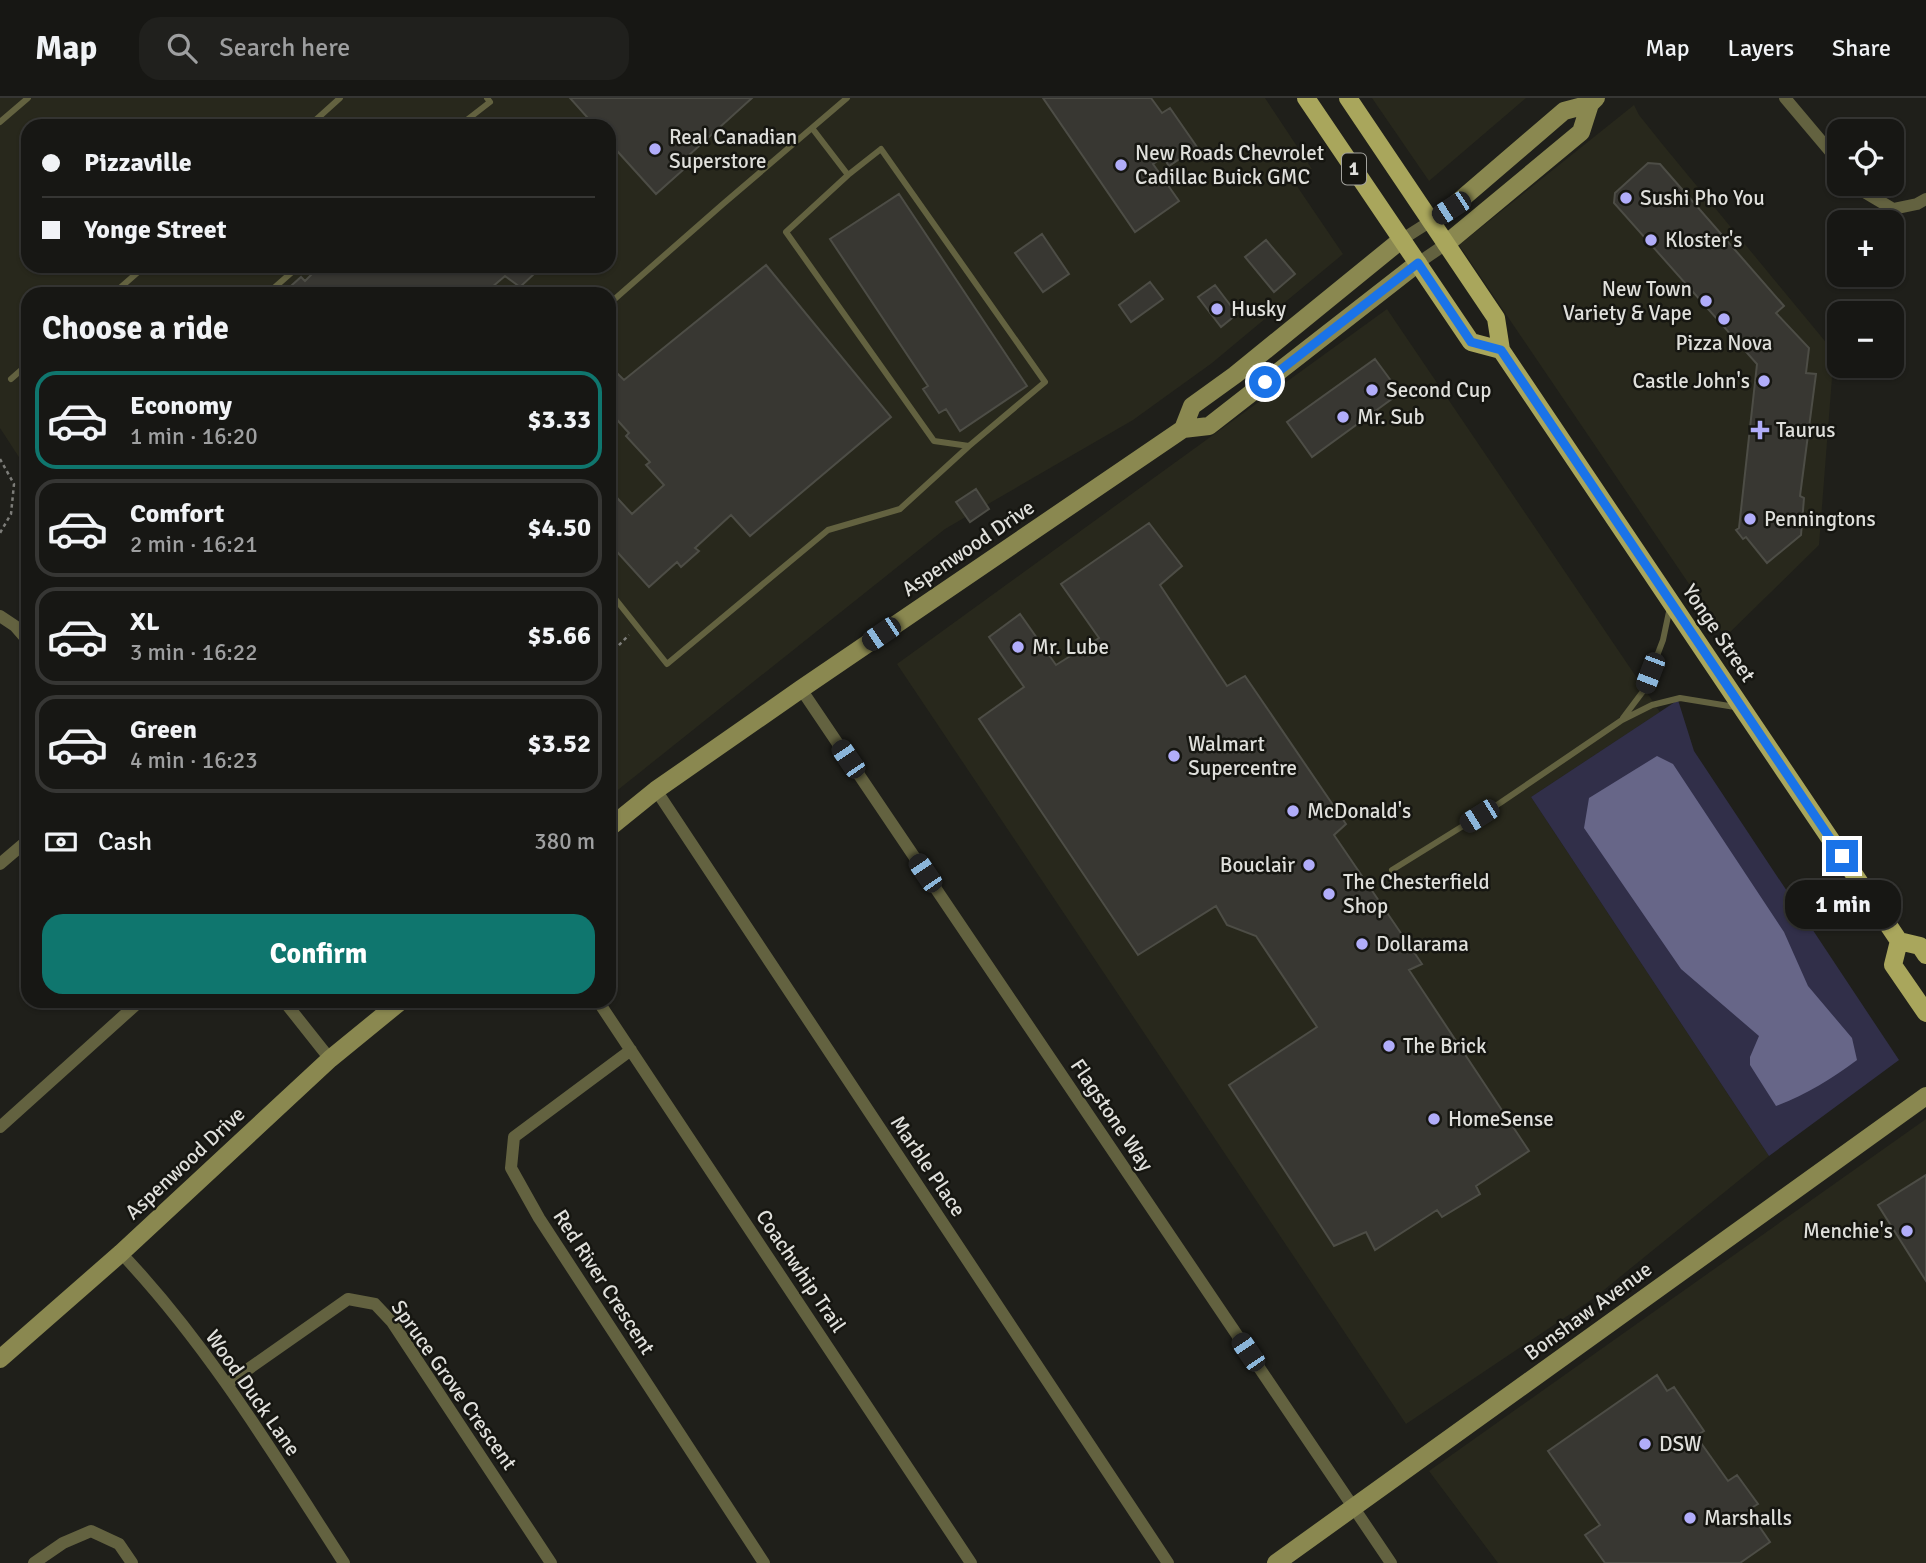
<!DOCTYPE html>
<meta charset="utf-8">
<style>
:root{--surface:#171714;--page:#20201d;--text:#f1f3f6;--muted:#9e9fa0;--line:#363634;--accent:#0f766e}
body{margin:0;font-family:Signika,sans-serif;background:var(--page);color:var(--text);height:100vh;display:flex;flex-direction:column;font-size:26px;white-space:nowrap}
*{box-sizing:border-box;margin:0}
p{font-size:23px;color:var(--muted)}
.icon{flex:none;width:38px;height:38px;fill:none;stroke:currentColor;stroke-width:2;stroke-linecap:round;stroke-linejoin:round}
.map{position:relative;flex:1;overflow:hidden}
.drawer{position:absolute;left:21px;top:189px;width:595px;height:721px;display:flex;flex-direction:column;background:var(--surface);border-radius:21px;box-shadow:0 2px 5px #0004,0 0 0 2px var(--line)}
.drawer>*{flex:none}
.hud{position:absolute;left:21px;top:21px;width:595px;height:154px;border-radius:21px;box-shadow:0 2px 5px #0004,0 0 0 2px var(--line);display:grid;align-content:center;height:154px;padding:0 21px;background:var(--surface)}
.buttons{position:absolute;left:1827px;top:21px;display:grid;gap:14px}
.buttons a{display:grid;place-items:center;width:77px;height:77px;border-radius:14px;background:var(--surface);box-shadow:0 2px 5px #0004,0 0 0 2px var(--line);font-size:35px}
.end{position:absolute;width:32px;height:32px;margin:-16px;border:9px solid #1a73e8;background:#fff;box-shadow:0 0 0 4px #fff}
.from{border-radius:50%}
.bubble{position:absolute;height:49px;border-radius:21px;background:var(--surface);box-shadow:0 2px 5px #0004,0 0 0 2px var(--line);font-size:23px;font-weight:800;line-height:49px;text-align:center}
.car{position:absolute;width:21px;height:42px;margin:-21px -10px;border-radius:9px;box-shadow:0 0 5px 2px #0007;background:linear-gradient(#222 24%,#8ab4d8 0 40%,#222 0 76%,#8ab4d8 0 86%,#222 0)}
.hud b{display:flex;align-items:center;gap:24px;height:66px;font-size:26px}
.hud b+b{border-top:2px solid var(--line)}
.hud i{width:18px;height:18px;background:var(--text)}
ul{padding:0;list-style:none}
li{display:flex;align-items:center;gap:21px;height:98px;margin:0 14px 10px;padding:0 7px;border:4px solid var(--line);border-radius:21px}
li div{flex:1}
li b{display:block;font-size:26px}
li em{font-style:normal;font-weight:800}
li.active{border-color:var(--accent)}
li>.icon{width:63px;height:63px;stroke-width:1.5}
h2{padding:0 21px;font-size:32px;line-height:84px}
.pay{display:flex;align-items:center;gap:18px;height:77px;padding:0 21px;font-size:26px}
.pay p{margin-inline-start:auto}
.action{display:flex;gap:14px;margin-top:auto;padding:14px 21px}
.action a{flex:1;height:80px;border-radius:21px;background:var(--accent);color:#fff;font-size:28px;font-weight:800;line-height:80px;text-align:center}
header{display:flex;align-items:center;gap:42px;box-sizing:border-box;height:98px;padding:0 35px;background:var(--surface);border-bottom:2px solid var(--line)}
header strong{font-size:33px}
nav{display:flex;gap:38px;margin-inline-start:auto;font-size:24px}
.search{width:490px;height:63px;background:var(--page);display:flex;align-items:center;gap:18px;box-sizing:border-box;padding:0 24px;border-radius:21px;color:var(--muted);font-size:26px}
.map>svg:first-child{display:block}
</style>
<header>
<strong>Map</strong>
<div class="search"><svg class="icon" aria-label="search" viewBox="0 0 24 24"><circle cx="10" cy="10" r="6"/><path d="M15 15l6 6"/></svg>Search here</div>
<nav><a>Map</a><a>Layers</a><a>Share</a></nav>
</header>
<div class="map">
<svg width="1926" height="1465" viewBox="0 0 1926 1465">
<rect width="100%" height="100%" fill="#1f1f1a"/>
<path fill="#28281c" fill-rule="evenodd" d="M0,0h1265l47,71 -26,1 57,84 -131,109 -79,57 -188,109 -336,268v-503h-581v177l-28,-43zM28,28h581v140h-581z
M1372,0h154l-97,83z
M1634,7l5,10 24,30 171,207 -15,193 -94,92 -266,-392z
M1387,211l273,403 -129,85 238,359 -175,142 -188,126 -509,-760z
M1926,1021v444h-428l-69,-92z"/>
<path fill="#312f49" d="M1678,602l16,51 205,309 -130,96 -238,-359z"/>
<path fill="#676688" d="M1657,658l16,8 111,168 24,54 44,52 5,22c-25,19 -52,35 -81,46l-26,-41v-8l9,-21 -78,-67 -97,-141 5,-30z"/>
<path fill="#383732" stroke="#4d4d46" stroke-width="2" d="M570,0h182l-64,58 5,5 -37,33 -47,-52v-16h-14z
M1043,0h108l11,15 8,-5 27,39 -28,19 -6,-9 -10,7 26,37 -44,31z
M1648,65l12,1 124,142 -8,7 33,35 -3,25 10,1 -16,122 4,2 -3,37 -34,28 -21,-26 -3,2 -7,-9 3,-2 18,-164 -143,-161 1,-10z
M899,96l128,192 -67,45 -14,-22 -7,4 -16,-24 5,-3 -98,-147z
M1042,136l27,40 -26,18 -28,-39z
M1266,142l29,34 -21,18 -29,-35z
M766,167l125,152 -141,119 -19,-21 -36,33 4,3 -18,16 -4,-5 -28,25 -40,-44v-54l23,25 32,-29 -18,-20 4,-3 -24,-26 3,-3 -20,-22v-31l8,-7 7,7z
M320,168h206l7,9 -13,12 -15,-11 -21,18h-202l19,-17 4,4z
M1150,184l13,17 -32,23 -12,-17z
M1215,187l22,29 -16,13 -23,-30z
M1375,261l25,34 -88,64 -25,-35z
M976,391l13,20 -19,13 -14,-20z
M1149,425l33,43 -22,19 67,101 18,-10 101,148 -12,11 88,129 -13,6 120,181 -53,35 4,8 -38,23 -5,-7 -62,40 -9,-18 -32,14 -105,-161 88,-58 -61,-91 -29,-11 -11,-19 -78,49 -159,-236 45,-32 -35,-50 31,-23 36,51 43,-27 -38,-54z
M1926,1077v106l-48,-76z
M1657,1277l10,16 7,-4 30,44 -8,5 32,45 9,-6 21,29 -10,6 22,32 -30,21h-135l-20,-28 15,-10 -52,-74z"/>
<g fill="none" stroke-linecap="round" stroke-linejoin="round">
<path stroke="#7d7d79" stroke-width="2.5" stroke-dasharray="3.5 3.5" stroke-linecap="butt" d="M0,361l14,25 -3,30 -11,19
M609,557l20,-20"/>
<path stroke="#636240" stroke-width="6" d="M0,24l28,-24
M309,28l31,-28
M459,28l31,-24 -3,-4
M812,30l36,47 -62,57 148,209 35,5 76,-64 -164,-233 -33,26
M113,196l32,-28
M267,196l32,-28
M609,206l114,-100 124,-106
M11,281l17,-15
M609,493l58,73 161,-134 72,-21 69,-63
M1623,620l21,-28 19,-50 7,-33
M1392,772l108,-67 122,-83 30,-15 28,-7 55,9"/>
<path stroke="#636240" stroke-width="12" d="M1785,0l54,64
M1858,86l8,9 27,16 24,-5 9,-5
M1401,142l30,-19
M1418,165l28,-19
M0,518l15,10 13,15
M801,591l590,874
M656,692l512,773
M0,766l28,-24
M284,903l46,58
M598,903l373,562
M631,952l-117,87 -3,31 28,50 225,345
M0,1029l140,-126
M121,1155c88,93 154,203 223,310
M227,1286l121,-85 27,5 17,18 159,241
M34,1465l29,-20 28,-12 28,13 13,19"/>
<path stroke="#8a8850" stroke-width="18" d="M1431,123l20,-13 113,-97 26,-7 6,-6
M1446,146l135,-112 9,-28
M1183,331l9,-23 43,-31 166,-135
M609,730l47,-38 145,-101 382,-260 26,-3 209,-163
M0,1261l121,-106 209,-194 71,-58
M1276,1465l650,-467"/>
<path stroke="#a9a65c" stroke-width="18" d="M1306,0l165,244 30,8
M1348,0l148,220 5,32 398,591 21,5 6,9
M1899,843l-6,24 33,48"/>
</g>
<g fill="none" stroke-linecap="round" stroke-linejoin="round">
<path stroke="#1a73e8" stroke-width="9" d="M1265,284l153,-119 53,79 30,8 341,506"/>
</g>
<g fill="#b1adfa" stroke="#161611" stroke-width="2.5">
<circle cx="655" cy="51" r="7"/>
<circle cx="1121" cy="67" r="7"/>
<circle cx="1626" cy="100" r="7"/>
<circle cx="1651" cy="142" r="7"/>
<circle cx="1706" cy="203" r="7"/>
<circle cx="1217" cy="211" r="7"/>
<circle cx="1724" cy="221" r="7"/>
<circle cx="1764" cy="283" r="7"/>
<circle cx="1372" cy="292" r="7"/>
<circle cx="1343" cy="319" r="7"/>
<path d="M1756.5 321.5h7v7h7v7h-7v7h-7v-7h-7v-7h7z"/>
<circle cx="1750" cy="421" r="7"/>
<circle cx="1018" cy="549" r="7"/>
<circle cx="1174" cy="658" r="7"/>
<circle cx="1293" cy="713" r="7"/>
<circle cx="1309" cy="767" r="7"/>
<circle cx="1329" cy="796" r="7"/>
<circle cx="1362" cy="846" r="7"/>
<circle cx="1389" cy="948" r="7"/>
<circle cx="1434" cy="1021" r="7"/>
<circle cx="1907" cy="1133" r="7"/>
<circle cx="1645" cy="1346" r="7"/>
<circle cx="1690" cy="1420" r="7"/>
</g>
<g text-anchor="middle" dominant-baseline="central" stroke-width="5" stroke-linejoin="round" paint-order="stroke">
<rect fill="#161611" stroke="#a3a39e" stroke-width="2" x="1342" y="55.5" width="24" height="31" rx="5"/>
<g font-size="19" font-weight="bold" fill="#dfdfdb">
<text x="1354" y="71">1</text>
</g>
<g font-size="21" fill="#dfdfdb" stroke="#161611" text-anchor="start">
<text x="669" y="39">Real Canadian<tspan x="669" dy="24">Superstore</tspan></text>
<text x="1135" y="55">New Roads Chevrolet<tspan x="1135" dy="24">Cadillac Buick GMC</tspan></text>
<text x="1640" y="100">Sushi Pho You</text>
<text x="1665" y="142">Kloster's</text>
<text x="1692" y="191" text-anchor="end">New Town<tspan x="1692" dy="24">Variety &amp; Vape</tspan></text>
<text x="1231" y="211">Husky</text>
<text x="1724" y="245" text-anchor="middle">Pizza Nova</text>
<text x="1750" y="283" text-anchor="end">Castle John's</text>
<text x="1386" y="292">Second Cup</text>
<text x="1357" y="319">Mr. Sub</text>
<text x="1776" y="332">Taurus</text>
<text x="1764" y="421">Penningtons</text>
<text x="1032" y="549">Mr. Lube</text>
<text x="1188" y="646">Walmart<tspan x="1188" dy="24">Supercentre</tspan></text>
<text x="1307" y="713">McDonald's</text>
<text x="1295" y="767" text-anchor="end">Bouclair</text>
<text x="1343" y="784">The Chesterfield<tspan x="1343" dy="24">Shop</tspan></text>
<text x="1376" y="846">Dollarama</text>
<text x="1403" y="948">The Brick</text>
<text x="1448" y="1021">HomeSense</text>
<text x="1893" y="1133" text-anchor="end">Menchie's</text>
<text x="1659" y="1346">DSW</text>
<text x="1704" y="1420">Marshalls</text>
</g>
<g font-size="21" fill="#dfdfdb" stroke="#161611">
<text transform="translate(968 450) rotate(-34)">Aspenwood Drive</text>
<text transform="translate(1719 535) rotate(56)">Yonge Street</text>
<text transform="translate(1112 1017) rotate(56)">Flagstone Way</text>
<text transform="translate(185 1065) rotate(-43)">Aspenwood Drive</text>
<text transform="translate(928 1068) rotate(56)">Marble Place</text>
<text transform="translate(801 1173) rotate(56)">Coachwhip Trail</text>
<text transform="translate(604 1184) rotate(57)">Red River Crescent</text>
<text transform="translate(1588 1213) rotate(-36)">Bonshaw Avenue</text>
<text transform="translate(454 1287) rotate(55)">Spruce Grove Crescent</text>
<text transform="translate(253 1295) rotate(55)">Wood Duck Lane</text>
</g>
</g>
</svg>
<div class="buttons">
<a><svg class="icon" aria-label="locate" viewBox="0 0 24 24"><circle cx="12" cy="12" r="6"/><path d="M12 2v4M12 18v4M2 12h4M18 12h4"/></svg></a>
<a>+</a>
<a>−</a>
</div>
<i class="end from" style="left:1265px;top:284px"></i>
<i class="end" style="left:1842px;top:758px"></i>
<div class="bubble" style="left:1785px;top:782px;width:116px">1 min</div>
<i class="car" style="left:1451px;top:110px;rotate:237deg"></i>
<i class="car" style="left:881px;top:536px;rotate:236deg"></i>
<i class="car" style="left:1650px;top:575px;rotate:201deg"></i>
<i class="car" style="left:848px;top:661px;rotate:326deg"></i>
<i class="car" style="left:1479px;top:718px;rotate:238deg"></i>
<i class="car" style="left:925px;top:775px;rotate:326deg"></i>
<i class="car" style="left:1248px;top:1254px;rotate:326deg"></i>
<div class="hud">
<b><i class="from"></i>Pizzaville</b>
<b><i></i>Yonge Street</b>
</div>
<section class="drawer">
<h2>Choose a ride</h2>
<ul>
<li class="active"><svg class="icon" aria-label="car" viewBox="0 0 24 24"><path d="M5 17H2v-5l4-1 3-4h7l3 4 3 1v5h-3M9 17h6M6 11h13"/><circle cx="7" cy="17" r="2"/><circle cx="17" cy="17" r="2"/></svg><div><b>Economy</b><p>1 min · 16:20</p></div><em>$3.33</em></li>
<li><svg class="icon" aria-label="car" viewBox="0 0 24 24"><path d="M5 17H2v-5l4-1 3-4h7l3 4 3 1v5h-3M9 17h6M6 11h13"/><circle cx="7" cy="17" r="2"/><circle cx="17" cy="17" r="2"/></svg><div><b>Comfort</b><p>2 min · 16:21</p></div><em>$4.50</em></li>
<li><svg class="icon" aria-label="car" viewBox="0 0 24 24"><path d="M5 17H2v-5l4-1 3-4h7l3 4 3 1v5h-3M9 17h6M6 11h13"/><circle cx="7" cy="17" r="2"/><circle cx="17" cy="17" r="2"/></svg><div><b>XL</b><p>3 min · 16:22</p></div><em>$5.66</em></li>
<li><svg class="icon" aria-label="car" viewBox="0 0 24 24"><path d="M5 17H2v-5l4-1 3-4h7l3 4 3 1v5h-3M9 17h6M6 11h13"/><circle cx="7" cy="17" r="2"/><circle cx="17" cy="17" r="2"/></svg><div><b>Green</b><p>4 min · 16:23</p></div><em>$3.52</em></li>
</ul>
<div class="pay"><svg class="icon" aria-label="cash" viewBox="0 0 24 24"><path d="M3 7h18v10H3z"/><circle cx="12" cy="12" r="2"/></svg>Cash<p>380 m</p></div>
<div class="action"><a>Confirm</a></div>
</section>
</div>
